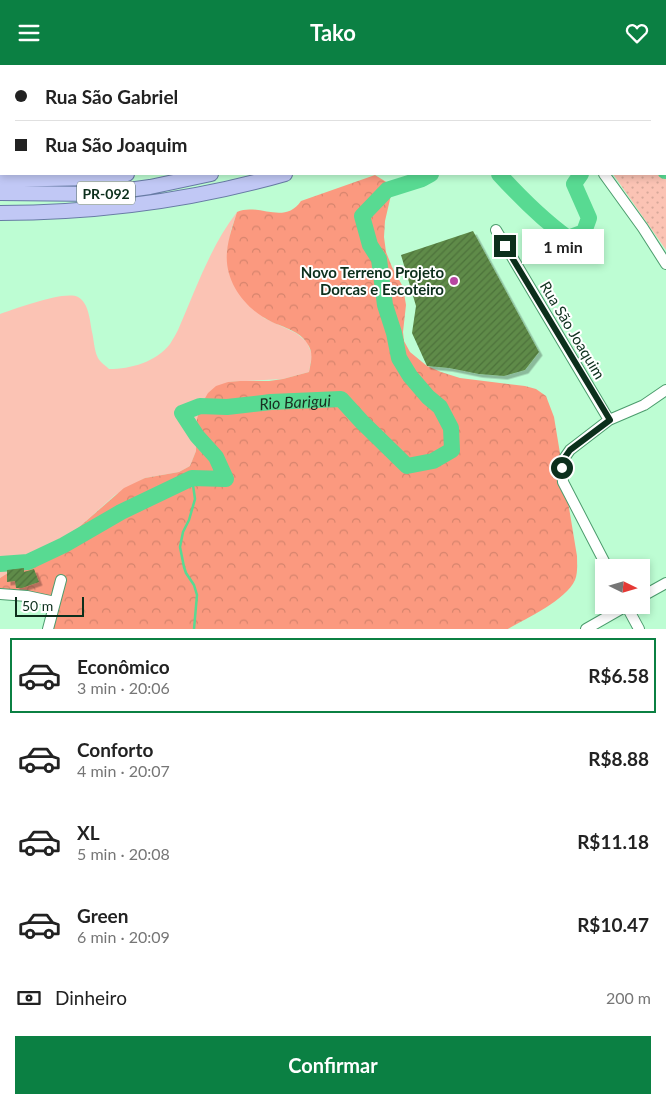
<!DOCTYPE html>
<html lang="pt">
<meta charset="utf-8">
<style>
:root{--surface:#fff;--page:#f2f2f2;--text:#222;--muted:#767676;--line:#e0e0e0;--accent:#0b8043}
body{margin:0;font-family:Lato,sans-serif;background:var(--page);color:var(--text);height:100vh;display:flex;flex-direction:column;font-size:19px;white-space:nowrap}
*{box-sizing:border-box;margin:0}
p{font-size:16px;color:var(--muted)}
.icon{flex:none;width:28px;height:28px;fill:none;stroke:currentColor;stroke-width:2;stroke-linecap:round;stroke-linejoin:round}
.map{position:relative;height:564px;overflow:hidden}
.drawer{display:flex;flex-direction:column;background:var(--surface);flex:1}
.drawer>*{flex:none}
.guide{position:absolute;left:0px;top:0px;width:666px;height:110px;box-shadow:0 2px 8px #0003;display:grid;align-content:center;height:110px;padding:0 15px;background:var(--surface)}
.needle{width:32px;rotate:95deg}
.buttons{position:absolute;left:595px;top:494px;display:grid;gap:10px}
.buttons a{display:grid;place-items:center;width:55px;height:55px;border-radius:0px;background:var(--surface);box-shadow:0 2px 8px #0003;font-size:25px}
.scale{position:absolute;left:15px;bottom:12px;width:69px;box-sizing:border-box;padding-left:5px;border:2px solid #0c2f1c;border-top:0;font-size:14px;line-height:18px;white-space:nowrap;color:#0c2f1c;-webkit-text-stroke:4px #fff;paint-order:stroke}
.end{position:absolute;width:22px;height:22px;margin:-11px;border:6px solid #0c2f1c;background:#fff;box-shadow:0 0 0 2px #fff}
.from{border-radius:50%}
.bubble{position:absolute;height:35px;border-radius:0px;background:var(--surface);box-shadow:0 2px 8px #0003;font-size:16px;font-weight:700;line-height:35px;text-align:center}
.guide b{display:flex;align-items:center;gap:18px;height:48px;font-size:19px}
.guide b+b{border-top:1px solid var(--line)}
.guide i{width:12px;height:12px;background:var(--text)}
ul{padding:9px 0 0;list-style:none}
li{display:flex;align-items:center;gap:15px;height:75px;margin:0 10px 8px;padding:0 5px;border:2px solid transparent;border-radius:0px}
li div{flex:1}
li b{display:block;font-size:19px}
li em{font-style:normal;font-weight:700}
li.active{border-color:var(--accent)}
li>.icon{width:45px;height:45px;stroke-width:1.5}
.pay{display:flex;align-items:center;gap:12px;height:55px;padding:0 15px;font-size:19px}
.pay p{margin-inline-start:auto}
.action{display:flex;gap:10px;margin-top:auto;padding:10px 15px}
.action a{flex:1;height:58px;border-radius:0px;background:var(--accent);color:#fff;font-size:20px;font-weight:700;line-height:58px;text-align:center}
header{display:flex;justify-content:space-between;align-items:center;height:65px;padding:0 15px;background:var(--accent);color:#fff;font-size:22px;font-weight:700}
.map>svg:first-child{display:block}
</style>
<header><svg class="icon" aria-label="menu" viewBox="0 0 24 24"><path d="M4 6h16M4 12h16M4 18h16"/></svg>Tako<svg class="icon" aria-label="heart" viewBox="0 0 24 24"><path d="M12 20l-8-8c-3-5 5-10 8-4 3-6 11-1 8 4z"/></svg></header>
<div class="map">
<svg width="666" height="564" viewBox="0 0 666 564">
<defs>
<pattern id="forest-crowns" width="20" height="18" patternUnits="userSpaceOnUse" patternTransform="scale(1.25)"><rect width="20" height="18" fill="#fb997f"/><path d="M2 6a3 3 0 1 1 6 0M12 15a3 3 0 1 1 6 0" fill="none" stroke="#d6846d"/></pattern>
<pattern id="park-dots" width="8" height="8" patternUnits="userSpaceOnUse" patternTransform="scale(1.25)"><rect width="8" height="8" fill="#fbc3b4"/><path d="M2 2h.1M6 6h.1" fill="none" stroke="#d6a89a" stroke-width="1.8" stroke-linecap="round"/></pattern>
<pattern id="building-hatch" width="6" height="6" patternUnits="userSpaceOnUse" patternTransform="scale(1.25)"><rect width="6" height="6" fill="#5f8b48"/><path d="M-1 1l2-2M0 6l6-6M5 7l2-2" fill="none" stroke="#4d723b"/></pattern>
<filter id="shadow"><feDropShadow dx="3.5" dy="3.5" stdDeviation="0" flood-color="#0004"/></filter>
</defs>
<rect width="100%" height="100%" fill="#bdfdd3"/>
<path fill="#fbc3b4" d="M237,147l-6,18 -4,23 37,65 32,15 11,9 5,13 -3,17 -26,7 -55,3 -31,37 -1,32 -6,15 -11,6 -34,6 -30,17 -37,33 -78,50v-264c15,-5 65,-24 78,-17 11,6 12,24 14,35 2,8 2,18 6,26 2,4 8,8 11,11 22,0 47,-7 61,-25 3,-5 6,-10 8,-14 18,-41 32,-83 59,-118z"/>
<path fill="url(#forest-crowns)" d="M31,0h223l-1,1h-220z
M375,110l13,8 3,12 -6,26 -1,16 2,15 6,15 11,20 3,18 -3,27 1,9 6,11 17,14 14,6 19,6 65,8 11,3 10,7 8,21 23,139c0,7 1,17 -2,24 -9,20 -48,38 -67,49h-458c1,-5 2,-11 1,-16 -5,-22 -33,-22 -51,-25v-10l78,-50 46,-40 21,-10 34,-6 11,-6 6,-15 1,-32 4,-14 7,-12 8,-7 12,-4 12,-1h29l14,-2 26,-7c2,-11 5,-19 -2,-29 -6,-11 -24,-16 -35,-21 -26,-12 -48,-40 -45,-70 1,-13 6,-27 10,-40 21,-10 47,14 64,-11z"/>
<path fill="url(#park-dots)" d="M665,61h1v124l-53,-76h52z"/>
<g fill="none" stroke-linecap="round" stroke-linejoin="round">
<path stroke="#58da92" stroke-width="2.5" d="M192,413l3,21 -6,21 -6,12 -3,15 4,20 2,6 8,12 3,10 -3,34"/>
<g stroke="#58da92" stroke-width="16">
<path d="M665,106h1"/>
<path d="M499,109c21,23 44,46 69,64l16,-6 5,-14 -15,-34 7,-10"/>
<path id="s1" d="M0,499l28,-2 36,-17 57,-33 71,-34 34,1 -10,-22 -19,-21 -15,-23 18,-7 27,1 44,-5 70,-3 21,23 45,44 26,-5 19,-11 -1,-22 -11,-21 -12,-10 -18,-21 -11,-18 -5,-25 -9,-28 -6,-46 -9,-14 -8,-29 25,-26 35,-11 9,-5"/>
</g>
</g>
<path fill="url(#building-hatch)" filter="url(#shadow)" d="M473,166l66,121 -14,18 -21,6 -25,-2 -30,-6 -22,-2 -15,-33 4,-27 -15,-51z
M24,503v4l10,-3 5,13 -17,6h-6l-1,-7 -8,1v-12z"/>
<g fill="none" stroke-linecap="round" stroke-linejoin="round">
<defs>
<path id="minor" d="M604,109l39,54 23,36
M496,165l113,190
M607,502l-44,-85 -1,-14 1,-8 7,-10 39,-30 35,-15 22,-15
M0,529l27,2 28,6
M641,532l25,-14
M626,540l13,24
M48,564l13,-49
M586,564l42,-24"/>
<path id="major" d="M452,1l5,-1
M521,1l4,-1
M577,1l4,-1
M647,1l4,-1
M0,92h1
M0,115l94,-2 33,-4
M0,128l99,1 51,-7 61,-13
M0,148c98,0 191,-12 285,-39"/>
</defs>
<use href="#minor" stroke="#4c9c6d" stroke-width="12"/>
<use href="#major" stroke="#677ba4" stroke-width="16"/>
<use href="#minor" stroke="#fff" stroke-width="10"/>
<use href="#major" stroke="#c1c8f5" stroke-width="14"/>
</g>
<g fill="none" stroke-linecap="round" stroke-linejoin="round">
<path stroke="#0c2f1c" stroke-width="6" d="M505,181l105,174 -40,30 -7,10 -1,8"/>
</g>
<circle fill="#b746a2" stroke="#fff" stroke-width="2" cx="454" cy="216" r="5"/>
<g text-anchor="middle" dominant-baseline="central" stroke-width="4" stroke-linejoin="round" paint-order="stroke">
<rect fill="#fff" stroke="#556d60" stroke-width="1" x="77" y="116.5" width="58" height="23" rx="4"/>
<g font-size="14" font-weight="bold" fill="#0c2f1c">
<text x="106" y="128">PR-092</text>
</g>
<g font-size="15" font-weight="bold" fill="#0c2f1c" stroke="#fff" text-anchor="end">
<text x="444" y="207">Novo Terreno Projeto<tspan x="444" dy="17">Dorcas e Escoteiro</tspan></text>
</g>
<g font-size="15" fill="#0c2f1c" stroke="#fff">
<text transform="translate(573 265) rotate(59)">Rua São Joaquim</text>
</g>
<g font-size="16" font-style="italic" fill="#192f21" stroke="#fff">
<text stroke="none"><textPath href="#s1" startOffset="441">Rio Barigui</textPath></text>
</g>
</g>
</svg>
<div class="buttons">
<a><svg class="needle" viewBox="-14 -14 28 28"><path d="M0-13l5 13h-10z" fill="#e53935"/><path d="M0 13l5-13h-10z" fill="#767676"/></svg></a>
</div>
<div class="scale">50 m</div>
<i class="end from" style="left:562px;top:403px"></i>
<i class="end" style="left:505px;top:181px"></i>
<div class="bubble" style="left:522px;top:164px;width:82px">1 min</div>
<div class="guide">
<b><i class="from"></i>Rua São Gabriel</b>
<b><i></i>Rua São Joaquim</b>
</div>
</div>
<section class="drawer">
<ul>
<li class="active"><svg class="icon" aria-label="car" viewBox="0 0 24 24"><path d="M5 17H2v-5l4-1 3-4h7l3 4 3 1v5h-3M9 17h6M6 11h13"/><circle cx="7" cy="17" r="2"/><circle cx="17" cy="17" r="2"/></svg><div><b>Econômico</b><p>3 min · 20:06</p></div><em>R$6.58</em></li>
<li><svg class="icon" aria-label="car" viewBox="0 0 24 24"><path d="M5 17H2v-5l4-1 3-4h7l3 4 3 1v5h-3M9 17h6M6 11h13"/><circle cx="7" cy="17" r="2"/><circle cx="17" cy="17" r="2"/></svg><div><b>Conforto</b><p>4 min · 20:07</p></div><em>R$8.88</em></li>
<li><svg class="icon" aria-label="car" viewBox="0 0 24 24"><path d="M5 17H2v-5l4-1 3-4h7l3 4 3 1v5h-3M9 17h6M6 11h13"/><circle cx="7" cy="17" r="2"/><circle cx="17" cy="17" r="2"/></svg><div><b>XL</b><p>5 min · 20:08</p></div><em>R$11.18</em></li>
<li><svg class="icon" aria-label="car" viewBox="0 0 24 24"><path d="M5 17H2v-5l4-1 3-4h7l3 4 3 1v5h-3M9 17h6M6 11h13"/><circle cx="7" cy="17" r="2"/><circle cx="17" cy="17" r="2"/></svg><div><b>Green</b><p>6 min · 20:09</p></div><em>R$10.47</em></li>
</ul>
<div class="pay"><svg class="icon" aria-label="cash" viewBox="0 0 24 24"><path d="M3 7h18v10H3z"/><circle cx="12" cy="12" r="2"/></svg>Dinheiro<p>200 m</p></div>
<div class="action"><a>Confirmar</a></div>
</section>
